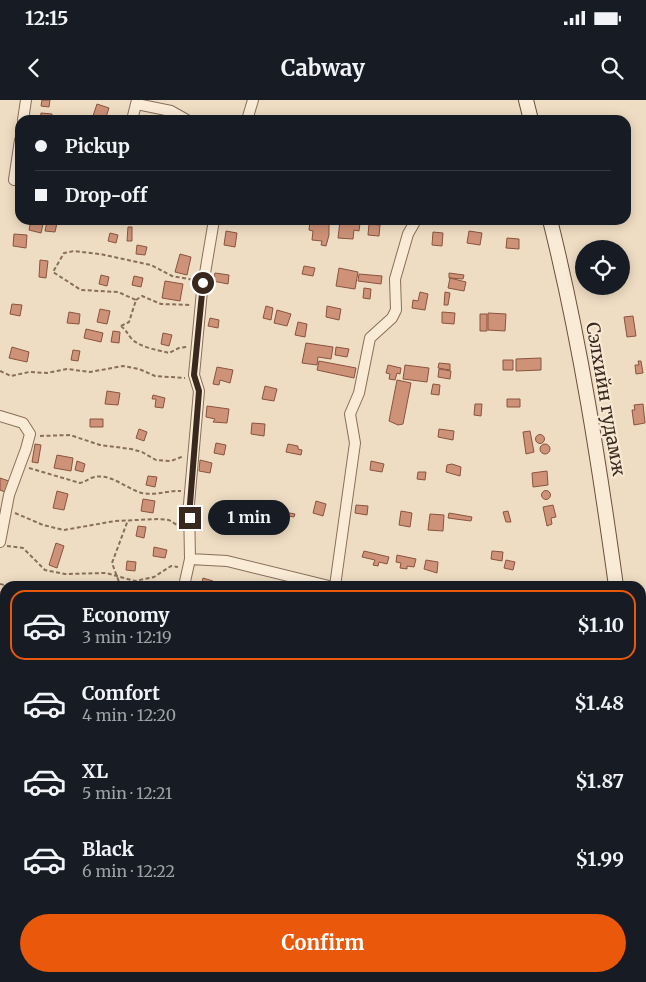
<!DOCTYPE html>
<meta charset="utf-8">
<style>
:root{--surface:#171b24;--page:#242831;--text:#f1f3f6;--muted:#9ea1a6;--line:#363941;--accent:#ea580c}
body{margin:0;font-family:Merriweather,serif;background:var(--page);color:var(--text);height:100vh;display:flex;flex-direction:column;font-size:19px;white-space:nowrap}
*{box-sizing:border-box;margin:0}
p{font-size:16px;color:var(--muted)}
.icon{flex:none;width:28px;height:28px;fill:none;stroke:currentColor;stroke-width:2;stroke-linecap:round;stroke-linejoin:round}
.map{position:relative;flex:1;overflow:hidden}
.side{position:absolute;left:0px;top:481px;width:646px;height:401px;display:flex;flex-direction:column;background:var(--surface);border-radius:15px 15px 0 0;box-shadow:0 2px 12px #0003}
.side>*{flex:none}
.top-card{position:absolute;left:15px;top:15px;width:616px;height:110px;border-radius:15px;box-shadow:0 2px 12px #0003;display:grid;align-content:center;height:110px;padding:0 20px;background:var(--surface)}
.tools{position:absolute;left:575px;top:140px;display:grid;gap:10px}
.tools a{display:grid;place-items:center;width:55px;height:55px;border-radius:50%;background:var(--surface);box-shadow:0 2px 12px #0003;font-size:25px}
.end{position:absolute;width:22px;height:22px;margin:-11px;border:6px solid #39281e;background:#fff;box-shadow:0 0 0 2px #fff}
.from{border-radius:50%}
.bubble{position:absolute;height:35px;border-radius:18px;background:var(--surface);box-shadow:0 2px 12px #0003;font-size:16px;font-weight:700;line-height:35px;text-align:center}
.top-card b{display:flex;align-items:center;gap:18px;height:48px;font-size:19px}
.top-card b+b{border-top:1px solid var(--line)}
.top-card i{width:12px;height:12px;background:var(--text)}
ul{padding:9px 0 0;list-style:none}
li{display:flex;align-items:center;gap:15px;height:70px;margin:0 10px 8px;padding:0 10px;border:2px solid transparent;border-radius:15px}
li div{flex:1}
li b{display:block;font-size:19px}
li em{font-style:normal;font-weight:700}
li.current{border-color:var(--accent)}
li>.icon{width:45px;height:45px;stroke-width:1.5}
.button{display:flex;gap:10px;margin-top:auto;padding:10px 20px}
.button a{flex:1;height:58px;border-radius:30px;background:var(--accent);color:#fff;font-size:20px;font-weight:700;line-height:58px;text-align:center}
.status{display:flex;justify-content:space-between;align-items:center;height:35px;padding:0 25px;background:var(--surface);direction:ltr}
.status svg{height:14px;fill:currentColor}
header{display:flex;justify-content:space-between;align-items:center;height:65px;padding:0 20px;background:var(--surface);font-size:22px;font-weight:700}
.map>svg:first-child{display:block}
</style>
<div class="status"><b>12:15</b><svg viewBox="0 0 49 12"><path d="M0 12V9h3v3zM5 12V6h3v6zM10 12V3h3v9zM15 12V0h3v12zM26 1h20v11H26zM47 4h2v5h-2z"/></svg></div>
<header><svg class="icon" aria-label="back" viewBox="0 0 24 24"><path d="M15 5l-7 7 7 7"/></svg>Cabway<svg class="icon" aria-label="search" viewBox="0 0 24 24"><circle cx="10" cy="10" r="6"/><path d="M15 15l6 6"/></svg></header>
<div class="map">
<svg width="646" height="882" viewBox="0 0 646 882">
<rect width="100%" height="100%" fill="#efddc3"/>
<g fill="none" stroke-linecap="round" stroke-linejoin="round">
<path stroke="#6c9083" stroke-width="2.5" d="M198,882l7,-4"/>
</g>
<path fill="#cd9278" stroke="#89543f" d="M42,0h8l-1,7 -8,-1z
M97,4l12,4 -4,12 -12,-4z
M41,13l11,1v6h-12z
M31,120h13l-3,13 -12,-3z
M47,121l10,2 -2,9 -10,-1z
M310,121l19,2v12l-3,11 -5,-1 1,-4 -10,-1 1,-9 -4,-1z
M340,121l20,2 -1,8 -5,-1 -1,9 -15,-1z
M369,124l11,1 -1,11 -11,-1z
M128,127h4v14h-5z
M226,131l11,2 -2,14 -11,-2z
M469,131l13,2 -2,12 -13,-2z
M433,132l10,1 -1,13 -10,-1z
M110,133l8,2 -2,8 -8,-2z
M14,134l13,1 -1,13 -13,-2z
M507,138l12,1v10l-13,-1z
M137,145l10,2 -2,8 -9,-1z
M180,154l11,3 -4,18 -12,-3z
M40,160l8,1 -2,17 -7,-1z
M304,166l11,2 -2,8 -11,-2z
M339,168l19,4 -3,17 -19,-3z
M215,173l14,2 -1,9 -15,-3z
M449,173l15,2 -1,4 -14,-1z
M359,174l23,2 -1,8 -23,-3z
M101,175l8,2 -2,9 -8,-2z
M134,176l9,2 -2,9 -9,-2z
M450,178l16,4 -2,9 -16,-3z
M165,181l18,3 -3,17 -18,-3z
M364,188l7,1 -1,10 -7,-1z
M420,192l8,2 -3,16 -13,-2 1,-8 5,1z
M445,192l5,1 -2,12h-4z
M12,204l10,1 -2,11 -10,-2z
M266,206l7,2 -2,12 -8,-2z
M327,206l14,3 -2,11 -13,-3z
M100,209l10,2 -3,13 -10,-2z
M277,210l14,4 -4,12 -13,-3z
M69,212l11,2 -1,10 -12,-1z
M442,212l13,1 -1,11 -12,-1z
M488,213l18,1 -1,17 -17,-1z
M480,214h7v17h-7z
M633,216l3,20 -9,1 -3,-20z
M210,218l9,2 -1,8 -10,-2z
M298,222l9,2 -2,13 -10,-2z
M86,229l17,4 -2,9 -17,-4z
M113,231l7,1 -1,11 -8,-1z
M163,233l9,2 -3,11 -8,-2z
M306,243l27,4 -2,12 -13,-2 -1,8 -15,-2z
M12,247l17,5 -2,10 -18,-4z
M336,247l13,2 -2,8 -12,-2z
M73,250l7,1 -2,10 -7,-1z
M541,258v12l-25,1v-12z
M503,260h10v10h-10z
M319,261l37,7 -2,10 -37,-8z
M638,261h3l2,12 -7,1 -1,-9h4z
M439,263l11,1v6l-12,-2z
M388,265l13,3 -1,6 -3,-1 -2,7 -6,-1 1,-5 -4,-1z
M405,265l24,3 -2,14 -24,-3z
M217,267l16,3 -3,13 -10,-3 -1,5 -6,-1z
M439,269l12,2 -1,8 -12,-2z
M397,280l14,3 -8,41 -5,1 -9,-4z
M433,284l7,1 -1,10 -8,-1z
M265,286l12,3 -3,12 -12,-2z
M107,291l13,2 -2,12 -13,-1z
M153,295l12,3 -2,10 -8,-1 1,-8h-4z
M507,299h13v8h-13z
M475,304h7l-1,12 -7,-1z
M643,304l2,19 -11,2 -2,-15h3l-1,-5z
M207,306l22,3 -2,14 -14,-1 2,-3 -9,-2z
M90,319h13v8h-13z
M252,323l13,1 -1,12 -13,-2z
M139,329l8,3 -3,9 -8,-3z
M439,329l15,2 -1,9 -15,-3z
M530,331l4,21 -8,2 -3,-22z
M535.5 339a4.5 4.5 0 1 1 9 0a4.5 4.5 0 1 1-9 0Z
M216,343l10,2 -2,10 -10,-2z
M35,344l6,1 -3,18 -6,-1z
M288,344l10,2v3l4,1 -1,5 -15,-3z
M540 349a5 5 0 1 1 10 0a5 5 0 1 1-10 0Z
M57,355l16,3 -2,13 -17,-3z
M200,360l12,3 -2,10 -11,-2z
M77,361l8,3 -2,8 -8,-2z
M371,361l13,3 -2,8 -12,-2z
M452,364l9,3 -1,9 -14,-4 1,-7z
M547,371l1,14 -15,2 -1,-14z
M418,372h8l-1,8 -8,-1z
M148,376l9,1 -2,10 -9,-2z
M0,378l9,3 -4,11 -5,-2z
M541.5 395a4.5 4.5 0 1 1 9 0a4.5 4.5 0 1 1-9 0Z
M57,391l11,3 -4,16 -11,-2z
M143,399l12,2 -2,12 -12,-2z
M316,401l10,3 -3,12 -10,-3z
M356,405l12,1 -1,9 -12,-2z
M553,405l3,12 -5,1 1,6 -5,2 -4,-19z
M262,407l12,2 -2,10 -12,-1z
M246,411l13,2 -1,12 -13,-3z
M279,411l16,3 -1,3 -16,-3z
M401,411l11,2 -2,14 -11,-2z
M508,411l3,11h-5l-3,-10z
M449,413l23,4 -1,4 -23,-3z
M430,414l14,1 -1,16 -15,-1z
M273,416l13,2 -1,10 -13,-2z
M138,426l8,1 -2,11 -8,-2z
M56,443l8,3 -7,22 -8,-3z
M154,447l13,3 -2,8 -12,-2z
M364,451l25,6 -2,7 -8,-2 -1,4 -5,-1 2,-5 -13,-3z
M492,451l11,1 -1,9 -11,-2z
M397,455l19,4 -2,8 -7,-1v3l-7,-1 1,-5 -5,-1z
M426,460l12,2 -1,11 -13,-4z
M506,460l9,2 -2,8 -9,-2z
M127,461l9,1 -1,9 -9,-1z
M203,478l10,3 -1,5h-11z
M1,491l4,2v13l-5,-1z"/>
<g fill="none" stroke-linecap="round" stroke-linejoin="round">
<defs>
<path id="street" d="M137,4l34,7 16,9
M23,20l3,-20
M132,20l5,-20
M247,20l6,-20
M14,80l6,-40
M0,316l23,7 7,11 -4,15 -17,46 -9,47
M190,459l37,2 102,25
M184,486l6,-27 -1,-55 10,-113 -5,-16 8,-84 12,-71
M335,486l20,-143 -5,-29 9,-21 11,-55 22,-20 4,-8 -1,-31 13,-45 8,-14
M641,563l5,-1
M0,580l5,9
M468,878l4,4
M621,878l3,4
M61,882l3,-4
M446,882l5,-4"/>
<path id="secondary" d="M526,0l5,20
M550,120c30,120 49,243 66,366
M641,637l5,9"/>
</defs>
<use href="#street" stroke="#896e5a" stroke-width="12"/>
<use href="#secondary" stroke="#6b4f3d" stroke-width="16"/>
<path stroke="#896e5a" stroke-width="2" stroke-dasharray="4 2.5" stroke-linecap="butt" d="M170,120l10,3 23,1
M136,200l6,-4 19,8 30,1
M121,226l8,-4 7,-22 -18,-8 -37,-2 -28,-18 11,-19 10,-2 26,3 51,11 21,11 22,4
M121,226c5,4 6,7 10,12 7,9 27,12 38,15l10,-5 8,-1
M0,271l11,5 18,-4 18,1 20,-4 23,3 33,-6 16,3 16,7 30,2
M40,336l30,-1 30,10 31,4 11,3 14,8 15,1 13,-5
M29,368l51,15c4,-1 7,-3 11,-5 18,-7 35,11 51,15 14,3 26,-3 39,-2
M15,413l28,12 21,5 51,-9 43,-2 11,1 8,5 2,-1
M7,446l16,2 22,22 20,4 41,-1 29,8 19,-4 17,-11 7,1
M0,484l9,2h27
M123,486l-4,-4 -7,-19 16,-43
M0,532l5,-1"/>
<use href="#street" stroke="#f9ebd6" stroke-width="10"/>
<use href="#secondary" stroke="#f9ebd6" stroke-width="14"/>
</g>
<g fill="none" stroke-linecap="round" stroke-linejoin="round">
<path stroke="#39281e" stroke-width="6" d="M190,418v-14l9,-113 -5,-16 9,-92"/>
</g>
<g text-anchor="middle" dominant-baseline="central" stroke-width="4.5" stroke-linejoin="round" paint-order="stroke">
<g font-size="18" fill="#39281e" stroke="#f6e8d3">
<text transform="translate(606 299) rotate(80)">Сэлхийн гудамж</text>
</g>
</g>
</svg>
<div class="tools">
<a><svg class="icon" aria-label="locate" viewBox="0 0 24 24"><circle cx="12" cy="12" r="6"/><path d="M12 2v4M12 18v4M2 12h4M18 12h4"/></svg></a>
</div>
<i class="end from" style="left:203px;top:183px"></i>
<i class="end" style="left:190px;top:418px"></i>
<div class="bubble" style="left:208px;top:400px;width:82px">1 min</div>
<div class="top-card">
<b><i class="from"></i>Pickup</b>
<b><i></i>Drop-off</b>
</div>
<section class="side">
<ul>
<li class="current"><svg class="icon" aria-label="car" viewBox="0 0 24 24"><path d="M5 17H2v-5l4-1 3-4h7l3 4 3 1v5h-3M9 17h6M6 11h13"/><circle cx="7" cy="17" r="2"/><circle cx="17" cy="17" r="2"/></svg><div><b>Economy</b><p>3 min · 12:19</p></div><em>$1.10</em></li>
<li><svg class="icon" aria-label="car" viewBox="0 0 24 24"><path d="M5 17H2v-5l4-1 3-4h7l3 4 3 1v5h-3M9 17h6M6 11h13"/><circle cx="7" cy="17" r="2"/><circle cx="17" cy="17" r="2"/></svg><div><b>Comfort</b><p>4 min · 12:20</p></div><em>$1.48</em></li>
<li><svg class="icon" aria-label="car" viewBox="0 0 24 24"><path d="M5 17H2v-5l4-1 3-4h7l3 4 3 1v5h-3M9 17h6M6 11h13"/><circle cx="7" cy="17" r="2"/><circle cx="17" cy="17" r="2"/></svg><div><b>XL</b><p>5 min · 12:21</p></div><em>$1.87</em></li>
<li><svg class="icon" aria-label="car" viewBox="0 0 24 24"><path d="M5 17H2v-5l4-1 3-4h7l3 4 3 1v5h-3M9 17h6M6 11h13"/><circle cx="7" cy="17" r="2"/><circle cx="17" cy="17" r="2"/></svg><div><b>Black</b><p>6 min · 12:22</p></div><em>$1.99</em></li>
</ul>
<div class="button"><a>Confirm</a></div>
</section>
</div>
